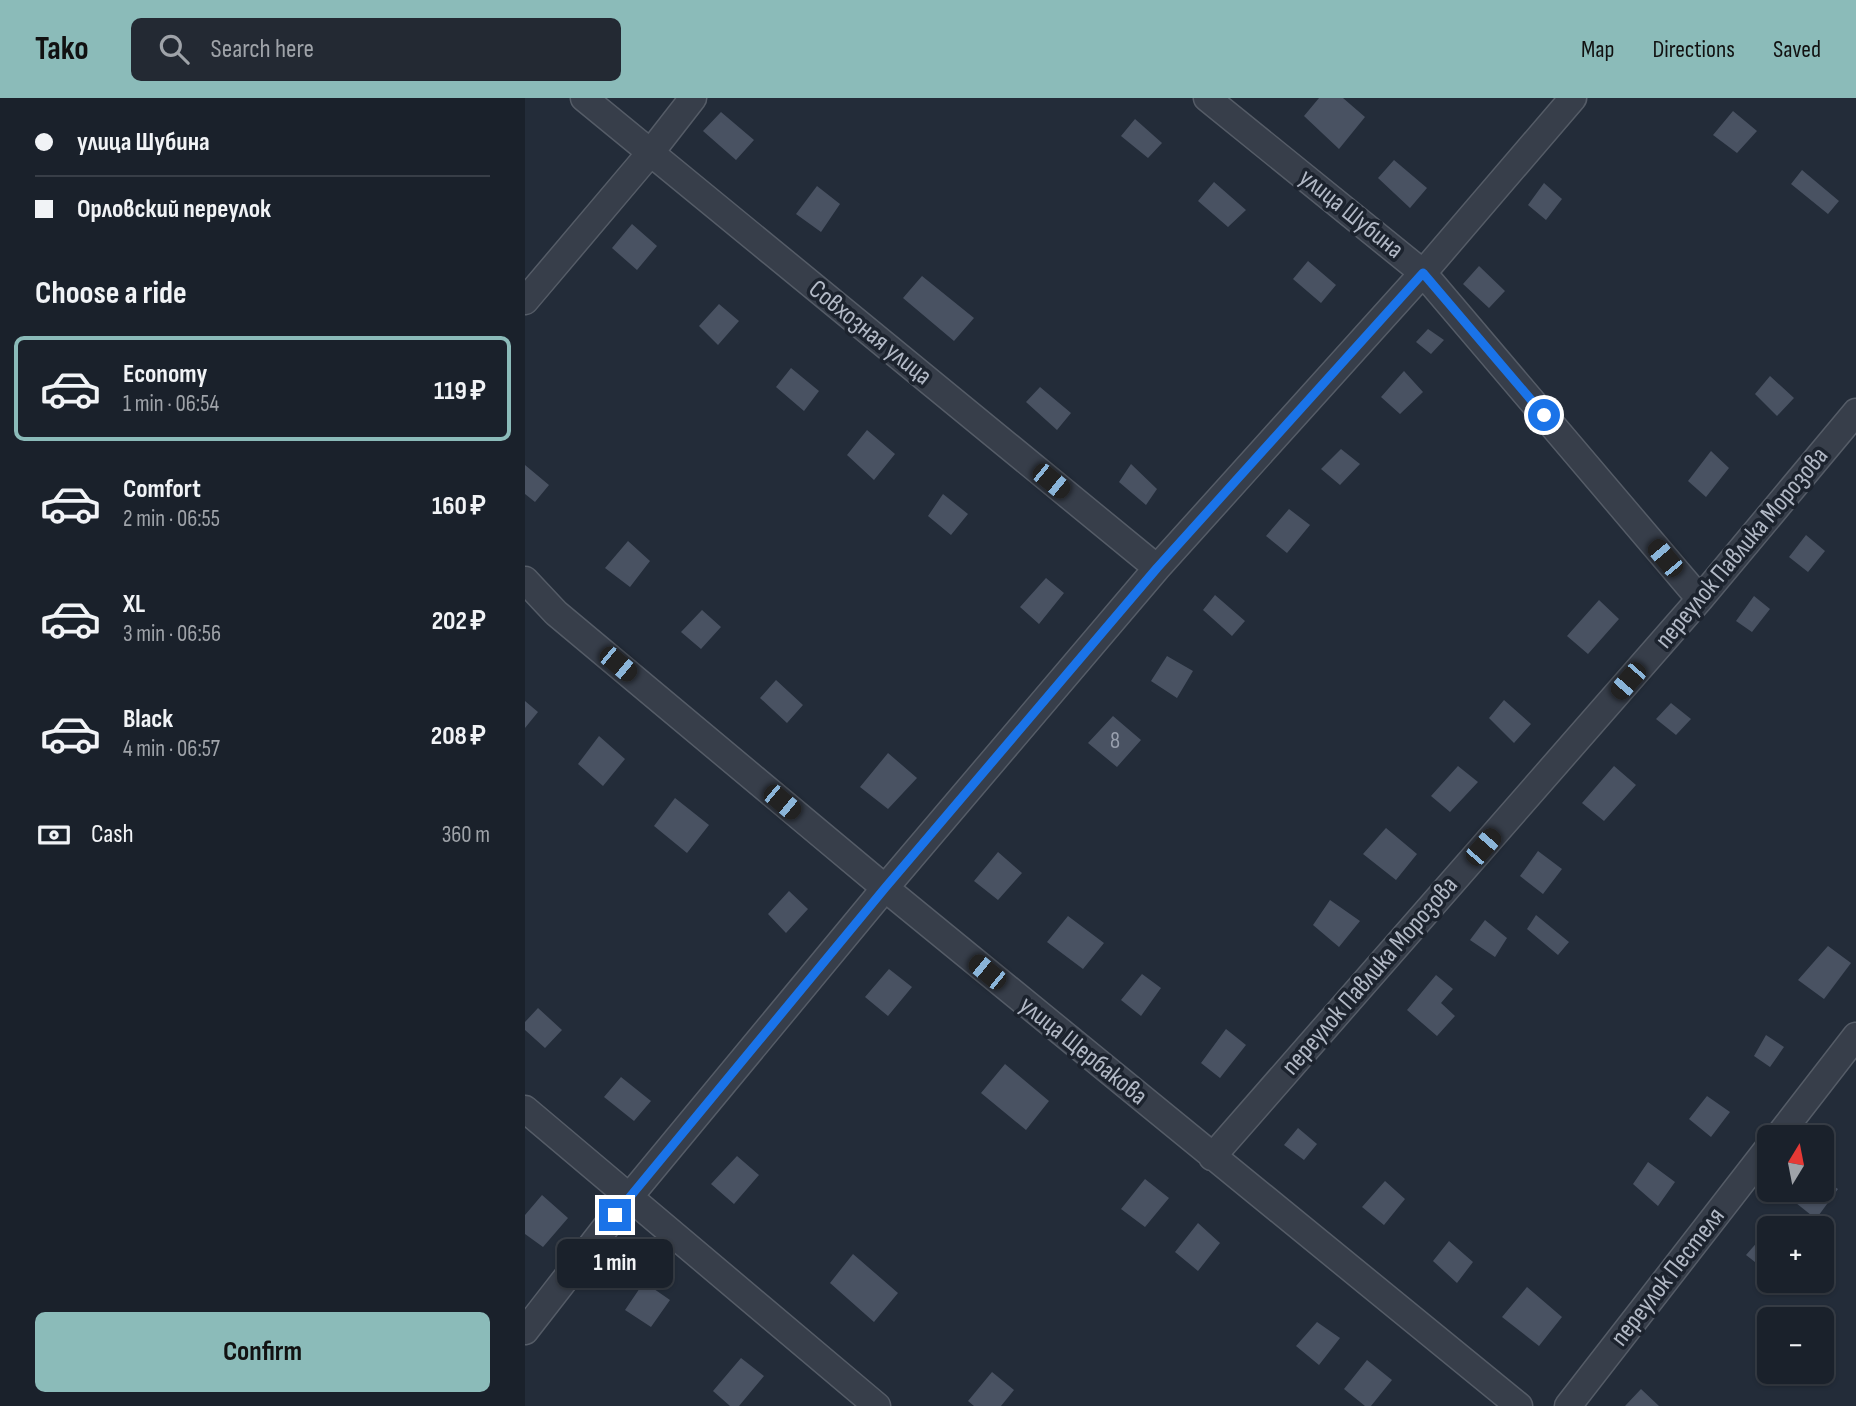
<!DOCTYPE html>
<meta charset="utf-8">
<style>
:root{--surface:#1a212b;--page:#232933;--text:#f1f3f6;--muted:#9fa3a9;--line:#383e47;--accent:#8bbbb9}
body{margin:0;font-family:"Sofia Sans Condensed",sans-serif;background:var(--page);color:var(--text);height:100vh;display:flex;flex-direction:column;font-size:26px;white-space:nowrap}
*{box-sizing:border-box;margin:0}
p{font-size:23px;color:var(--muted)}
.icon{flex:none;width:38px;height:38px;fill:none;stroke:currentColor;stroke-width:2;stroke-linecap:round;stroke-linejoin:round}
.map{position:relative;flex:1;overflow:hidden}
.side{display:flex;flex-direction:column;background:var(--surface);width:525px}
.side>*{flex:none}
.banner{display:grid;align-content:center;height:154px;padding:0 35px;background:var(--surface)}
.needle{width:46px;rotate:10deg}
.tools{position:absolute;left:1232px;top:1027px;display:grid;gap:14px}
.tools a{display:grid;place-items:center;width:77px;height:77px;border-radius:10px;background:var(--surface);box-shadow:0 2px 5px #0004,0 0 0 2px var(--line);font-size:35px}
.end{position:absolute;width:32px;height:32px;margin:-16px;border:9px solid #1a73e8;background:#fff;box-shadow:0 0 0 4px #fff}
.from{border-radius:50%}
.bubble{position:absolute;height:49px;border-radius:10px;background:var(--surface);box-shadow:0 2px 5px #0004,0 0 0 2px var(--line);font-size:23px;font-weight:700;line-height:49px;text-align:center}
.car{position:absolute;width:21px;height:42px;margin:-21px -10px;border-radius:9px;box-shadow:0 0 5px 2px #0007;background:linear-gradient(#222 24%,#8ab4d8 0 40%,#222 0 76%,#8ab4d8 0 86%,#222 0)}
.banner b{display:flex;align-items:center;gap:24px;height:66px;font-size:26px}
.banner b+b{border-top:2px solid var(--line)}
.banner i{width:18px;height:18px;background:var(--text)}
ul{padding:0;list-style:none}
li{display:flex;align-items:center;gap:21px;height:105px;margin:0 14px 10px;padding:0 21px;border:4px solid transparent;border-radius:10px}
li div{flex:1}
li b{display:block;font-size:26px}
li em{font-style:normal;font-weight:700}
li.on{border-color:var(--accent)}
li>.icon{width:63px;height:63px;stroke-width:1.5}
h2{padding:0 35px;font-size:32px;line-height:84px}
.pay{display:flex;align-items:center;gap:18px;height:77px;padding:0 35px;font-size:26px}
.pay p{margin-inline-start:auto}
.primary-button{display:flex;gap:14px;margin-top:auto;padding:14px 35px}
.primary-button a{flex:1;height:80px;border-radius:10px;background:var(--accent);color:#111;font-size:28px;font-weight:700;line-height:80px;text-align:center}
header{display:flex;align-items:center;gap:42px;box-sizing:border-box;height:98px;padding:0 35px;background:var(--accent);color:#111}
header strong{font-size:33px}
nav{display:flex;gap:38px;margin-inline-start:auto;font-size:24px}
.search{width:490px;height:63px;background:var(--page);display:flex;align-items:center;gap:18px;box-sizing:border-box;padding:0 24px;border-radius:10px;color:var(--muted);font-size:26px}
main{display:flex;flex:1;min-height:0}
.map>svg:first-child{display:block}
</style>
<header>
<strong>Tako</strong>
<div class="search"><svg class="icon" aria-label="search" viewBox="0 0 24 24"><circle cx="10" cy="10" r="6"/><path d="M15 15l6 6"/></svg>Search here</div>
<nav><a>Map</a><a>Directions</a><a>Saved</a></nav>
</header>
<main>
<section class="side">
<div class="banner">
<b><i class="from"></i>улица Шубина</b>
<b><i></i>Орловский переулок</b>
</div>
<h2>Choose a ride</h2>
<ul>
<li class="on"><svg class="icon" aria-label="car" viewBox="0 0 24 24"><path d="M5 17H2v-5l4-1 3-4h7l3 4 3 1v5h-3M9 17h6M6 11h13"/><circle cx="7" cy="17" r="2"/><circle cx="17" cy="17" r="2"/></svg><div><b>Economy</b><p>1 min · 06:54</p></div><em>119 ₽</em></li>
<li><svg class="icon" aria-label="car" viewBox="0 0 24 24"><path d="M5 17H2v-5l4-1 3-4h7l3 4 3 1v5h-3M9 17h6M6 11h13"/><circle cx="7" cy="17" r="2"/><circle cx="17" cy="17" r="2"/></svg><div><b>Comfort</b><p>2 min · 06:55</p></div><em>160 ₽</em></li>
<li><svg class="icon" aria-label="car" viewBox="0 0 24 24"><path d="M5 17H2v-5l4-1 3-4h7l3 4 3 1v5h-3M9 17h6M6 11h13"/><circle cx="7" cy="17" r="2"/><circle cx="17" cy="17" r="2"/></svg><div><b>XL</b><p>3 min · 06:56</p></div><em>202 ₽</em></li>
<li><svg class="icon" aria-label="car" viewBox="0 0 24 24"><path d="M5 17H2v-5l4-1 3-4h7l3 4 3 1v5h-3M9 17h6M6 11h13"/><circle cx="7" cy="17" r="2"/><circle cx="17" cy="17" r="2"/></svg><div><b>Black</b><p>4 min · 06:57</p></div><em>208 ₽</em></li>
</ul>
<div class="pay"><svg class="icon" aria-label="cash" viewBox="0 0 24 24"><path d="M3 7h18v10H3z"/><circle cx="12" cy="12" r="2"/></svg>Cash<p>360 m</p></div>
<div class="primary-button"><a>Confirm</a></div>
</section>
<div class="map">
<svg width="1331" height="1308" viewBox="0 0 1331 1308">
<rect width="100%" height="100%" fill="#232c39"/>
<path fill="#495262" d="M794,0h24l22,19 -26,32 -35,-33z
M1208,13l24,20 -20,22 -24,-18z
M196,14l33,28 -18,20 -33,-29z
M610,21l27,24 -14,15 -27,-22z
M869,62l33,28 -17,20 -32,-30z
M1277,72l37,31 -11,13 -37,-30z
M689,84l32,28 -18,17 -30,-26z
M1019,85l18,16 -16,21 -18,-15z
M292,88l23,18 -19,28 -25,-18z
M107,126l25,22 -20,24 -25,-22z
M783,163l28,24 -15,18 -28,-24z
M954,168l26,25 -16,17 -26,-24z
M397,178l52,42 -20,23 -51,-43z
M194,206l20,17 -21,24 -19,-19z
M903,231l16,11 -13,14 -15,-12z
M266,270l28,23 -15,20 -28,-24z
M879,273l19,21 -23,22 -19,-17z
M1245,278l24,22 -17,18 -22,-22z
M515,289l31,26 -14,17 -31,-28z
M342,332l28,24 -21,26 -27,-25z
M816,351l19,15 -20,21 -19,-16z
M1186,353l18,17 -23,29 -18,-16z
M606,366l26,25 -11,16 -27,-23z
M0,367l24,20 -14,17 -10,-8z
M418,396l25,20 -17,21 -23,-19z
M764,411l21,16 -23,28 -21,-17z
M1281,437l19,16 -17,21 -19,-15z
M103,443l22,20 -20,26 -25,-19z
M521,480l18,15 -25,31 -19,-17z
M690,497l30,26 -13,15 -29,-26z
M1229,498l16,13 -18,23 -16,-11z
M1074,502l20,19 -31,35 -21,-18z
M177,512l19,17 -20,22 -20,-17z
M642,558l26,15 -16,27 -26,-17z
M251,582l27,25 -16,18 -27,-25z
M979,602l27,24 -17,19 -25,-25z
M0,603l13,11 -13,16z
M1146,605l20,16 -15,16 -20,-16z
M588,618l28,24 -24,27 -29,-24z
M74,638l26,23 -22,27 -25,-22z
M363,655l29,25 -29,31 -28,-22z
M933,668l20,16 -28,30 -19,-16z
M1089,668l22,19 -32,36 -22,-18z
M150,700l34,27 -22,28 -33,-27z
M861,730l31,26 -21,26 -33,-26z
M1013,753l24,18 -19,25 -23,-18z
M473,754l24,21 -24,27 -24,-19z
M264,793l19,18 -22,24 -18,-19z
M805,802l30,21 -21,26 -26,-22z
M1011,817l33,27 -11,13 -31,-26z
M543,818l36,27 -21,26 -36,-27z
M960,822l22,18 -12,19 -25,-17z
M1303,848l23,17 -27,36 -26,-19z
M364,871l23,18 -24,29 -23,-19z
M617,876l19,14 -20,28 -20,-16z
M911,877l17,14 -12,14 14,13 -18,20 -30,-26z
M13,910l24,22 -17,18 -20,-18v-8z
M701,931l20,16 -26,33 -19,-15z
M1241,937l18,12 -14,20 -16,-11z
M480,966l44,37 -23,29 -45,-37z
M96,979l30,24 -17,20 -30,-24z
M1182,998l23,16 -19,25 -22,-18z
M773,1030l19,16 -13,16 -20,-15z
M212,1058l22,19 -25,29 -23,-20z
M1123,1064l27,20 -17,24 -25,-22z
M620,1081l24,19 -24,29 -24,-18z
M1297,1081l16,10 -22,30 -25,-20 7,-9h24z
M860,1083l20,18 -21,26 -22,-18z
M17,1097l26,23 -25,29 -18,-13v-19z
M673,1125l22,20 -22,28 -23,-19z
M1242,1133l2,2v40l-23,-18z
M924,1143l24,21 -16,21 -24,-22z
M328,1156l45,39 -24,29 -44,-39z
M119,1184l26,18 -19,27 -26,-17z
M1002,1189l35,30 -23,29 -37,-29z
M792,1224l23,16 -21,27 -23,-19z
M216,1260l23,18 -25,30h-9l-17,-15z
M842,1262l25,20 -21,26h-6l-21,-17z
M467,1274l22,18 -13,16h-27l-6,-5z
M1116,1291l18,17h-34z"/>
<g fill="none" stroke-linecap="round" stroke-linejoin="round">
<defs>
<path id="street" d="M59,0l573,470
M682,0l216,175 277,326
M0,203l126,-149 42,-54
M0,482l31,33 329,275 634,518
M0,1011l352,297
M1252,1040l79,-102
M687,1059l488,-558 156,-187
M0,1233l105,-135 255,-308 272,-320 266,-295 150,-175
M1043,1308l201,-259"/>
</defs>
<use href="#street" stroke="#555c67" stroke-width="29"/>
<use href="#street" stroke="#373e4a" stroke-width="26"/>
</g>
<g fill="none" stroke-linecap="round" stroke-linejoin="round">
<path stroke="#1a73e8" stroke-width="9" d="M90,1117l270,-327 272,-320 266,-295 121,142"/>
</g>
<g text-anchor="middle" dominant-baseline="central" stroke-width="7" stroke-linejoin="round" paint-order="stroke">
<g font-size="23" fill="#989fad">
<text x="590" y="643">8</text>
</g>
<g font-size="26" fill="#b2b9c6" stroke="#1c232e">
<text transform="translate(826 116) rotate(39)">улица Шубина</text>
<text transform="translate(345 235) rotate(39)">Совхозная улица</text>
<text transform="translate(1217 450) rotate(-50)">переулок Павлика Морозова</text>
<text transform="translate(845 878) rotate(-49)">переулок Павлика Морозова</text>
<text transform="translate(558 953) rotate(39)">улица Щербакова</text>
<text transform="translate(1143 1179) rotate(-52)">переулок Пестеля</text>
</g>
</g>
</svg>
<div class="tools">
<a><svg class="needle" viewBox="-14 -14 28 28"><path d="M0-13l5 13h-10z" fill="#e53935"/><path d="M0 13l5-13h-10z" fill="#9fa3a9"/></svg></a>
<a>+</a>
<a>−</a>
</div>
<i class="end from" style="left:1019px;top:317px"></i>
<i class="end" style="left:90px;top:1117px"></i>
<div class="bubble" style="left:32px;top:1141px;width:116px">1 min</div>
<i class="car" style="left:526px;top:383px;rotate:129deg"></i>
<i class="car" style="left:1140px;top:460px;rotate:320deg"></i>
<i class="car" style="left:93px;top:566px;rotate:130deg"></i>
<i class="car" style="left:1103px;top:583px;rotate:221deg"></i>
<i class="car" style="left:257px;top:704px;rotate:130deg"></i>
<i class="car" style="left:958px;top:749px;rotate:41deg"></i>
<i class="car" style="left:462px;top:874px;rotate:309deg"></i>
</div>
</main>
